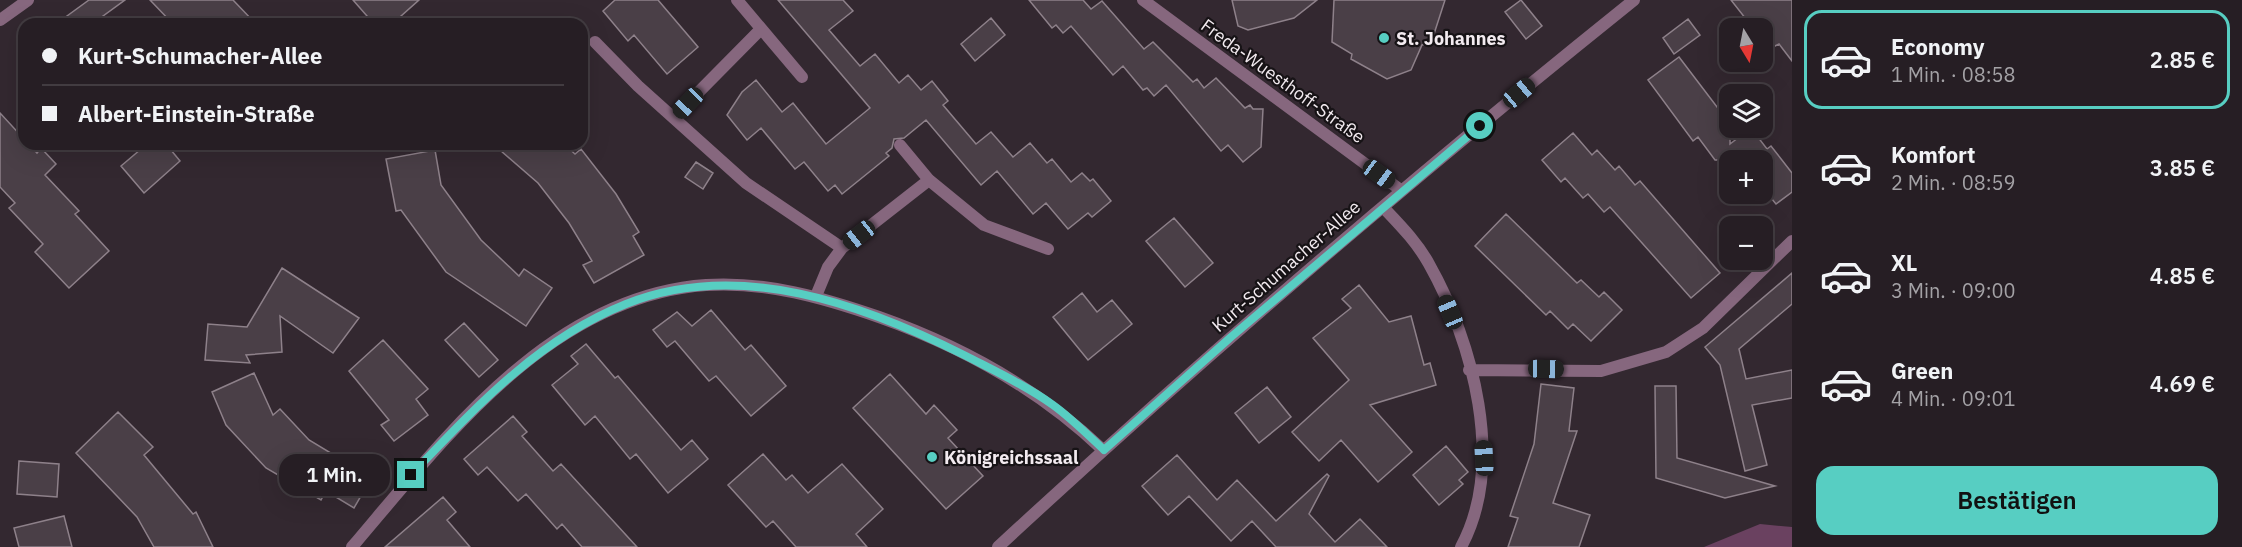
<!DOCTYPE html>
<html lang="de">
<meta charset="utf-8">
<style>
:root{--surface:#261e24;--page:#322b31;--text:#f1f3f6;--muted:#a4a2a6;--line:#423c41;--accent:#57cec2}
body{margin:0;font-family:"IBM Plex Sans",sans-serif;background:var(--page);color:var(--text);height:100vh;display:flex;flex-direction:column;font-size:22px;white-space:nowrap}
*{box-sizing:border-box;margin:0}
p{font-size:20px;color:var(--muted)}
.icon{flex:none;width:33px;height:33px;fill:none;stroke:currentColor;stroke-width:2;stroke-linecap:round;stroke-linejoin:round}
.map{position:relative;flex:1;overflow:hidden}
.drawer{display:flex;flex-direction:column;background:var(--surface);width:450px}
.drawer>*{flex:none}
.hud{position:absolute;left:18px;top:18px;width:570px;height:132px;border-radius:18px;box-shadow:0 6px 24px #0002,0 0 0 2px var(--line);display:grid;align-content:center;height:132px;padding:0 24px;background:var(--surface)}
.needle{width:39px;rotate:170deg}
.controls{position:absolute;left:1719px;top:18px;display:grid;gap:12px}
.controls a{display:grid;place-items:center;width:54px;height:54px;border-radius:12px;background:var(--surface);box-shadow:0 6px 24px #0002,0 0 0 2px var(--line);font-size:30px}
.end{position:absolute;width:27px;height:27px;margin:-14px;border:8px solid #57cec2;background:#111;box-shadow:0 0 0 3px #111}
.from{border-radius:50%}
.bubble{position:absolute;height:42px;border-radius:18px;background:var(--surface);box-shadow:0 6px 24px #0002,0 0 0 2px var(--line);font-size:20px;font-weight:600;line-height:42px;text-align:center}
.car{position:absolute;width:18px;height:36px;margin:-18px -9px;border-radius:8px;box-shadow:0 0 4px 2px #0007;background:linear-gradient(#222 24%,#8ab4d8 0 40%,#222 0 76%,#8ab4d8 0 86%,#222 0)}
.hud b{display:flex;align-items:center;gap:21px;height:57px;font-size:22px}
.hud b+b{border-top:2px solid var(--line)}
.hud i{width:15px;height:15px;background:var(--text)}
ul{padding:10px 0 0;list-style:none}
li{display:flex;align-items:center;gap:18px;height:99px;margin:0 12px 9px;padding:0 12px;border:3px solid transparent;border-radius:18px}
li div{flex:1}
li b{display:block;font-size:22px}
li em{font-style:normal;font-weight:600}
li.active{border-color:var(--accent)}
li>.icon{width:54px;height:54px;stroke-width:1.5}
.button{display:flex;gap:12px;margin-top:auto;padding:12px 24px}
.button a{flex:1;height:69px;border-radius:18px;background:var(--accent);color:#111;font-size:24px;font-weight:600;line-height:69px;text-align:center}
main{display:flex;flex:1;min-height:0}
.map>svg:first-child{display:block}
</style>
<main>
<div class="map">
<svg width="1792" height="547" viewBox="0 0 1792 547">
<rect width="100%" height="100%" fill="#332830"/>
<path fill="#6a4160" d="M1760,524l32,3v20h-88z"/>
<path fill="#4a3f47" stroke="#8e818a" stroke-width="1.5" d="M89,0h36l-33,24h-36z
M150,0h83l23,24h-83z
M353,0h66l-27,24h-18z
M615,0h43l40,47 -31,27 -33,-39 -6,6 -25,-30z
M778,0h65l10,11 -24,19 31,36 15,-12 24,29 9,-8 13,15 11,-9 16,20 -5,4 33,39 15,-12 22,25 17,-14 17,20 5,-4 19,23 11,-9 8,8 3,-2 18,22 -19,16 -4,-4 -20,16 -22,-26 -13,11 -36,-43 -16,14 -55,-65 -22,18 -10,1 -2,9 -6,5 3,3 -47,38 -7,-9 -7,6 -24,-29 -9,7 -34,-41 -14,12 -20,-25 15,-23 14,-12 26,32 11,-9 33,41 44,-36z
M1029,0h54l8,9 11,-8 42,48 9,-7 40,40 4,-3 7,9 12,-10 29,30 5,-3 3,4h10l-2,38 -18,15 -15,-17 -7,6 -55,-66 -12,11 -7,-8 -4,2 -20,-24 -10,9 -42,-49 -8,7 -7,-8 -4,3z
M1232,0h85l-23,18 -46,12 -10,-4z
M1334,0h111l-11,34 4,7 -16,4 -11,25 -24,9 -36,-20 1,-5 -20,-12z
M1521,0l21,26 -16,13 -21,-27z
M1731,0h61v61l-13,-17 -6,3 -11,-14v-5h-9z
M991,18l14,17 -30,26 -14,-17z
M1688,19l12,16 -26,19 -11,-16z
M1679,57l51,67v20l21,-16 16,21 4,-3 21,27v19l-16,12 -14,-17v-27h-32v11l-8,-11h-7l-17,-23 -5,4 -45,-61z
M0,113l24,26v5h5l8,9 4,-5 15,16 -11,11 34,36 -4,3 34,37 -40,37 -34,-36 8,-8 -34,-36 6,-5 -15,-16z
M1573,133l19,22 5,-5 18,20 4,-4 16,19 5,-4 80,92 -29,25 -81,-91 -6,5 -16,-18 -5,4 -18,-20 -4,4 -19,-22z
M147,144h19l14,17 -36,32 -23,-27z
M493,144h71l11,10 6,-5 35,45 23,38 -6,4 11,19 -50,28 -11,-18 9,-4 -23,-38 -31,-40z
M435,150l6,35 40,55 38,36 5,-7 28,19 -26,38 -80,-54 -45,-62 -5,1 -10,-52z
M696,162l17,11 -10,16 -18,-12z
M1506,214l71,69 4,-3 18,17 5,-5 18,18 -31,31 -18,-17 -5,5 -18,-18 -4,4 -71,-69z
M1174,218l39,45 -28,24 -39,-46z
M282,268l77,50 -26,35 -53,-37 2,36 -36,3 4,8 -45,-3 3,-36 39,3z
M1792,273v31l-53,45 7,30 46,-9v28l-40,7 15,60 -22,6 -25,-106 -15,-18z
M1359,285l30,37 22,-6 13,49 6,-2 6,22 -66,20 42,47 -34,30 -37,-42 -22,21 -27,-29 57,-52 -36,-42 38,-30 -9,-9z
M1082,293l15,19 15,-12 20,24 -44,36 -35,-43z
M711,310l34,40 6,-5 35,41 -35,30 -35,-40 -7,5 -34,-40 -8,6 -14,-17 24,-18 15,14z
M464,323l34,37 -19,17 -34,-37z
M383,340l45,49 -12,10 12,16 -34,26 -13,-16 8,-5 -40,-49z
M586,344l29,34 3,-2 63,74 11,-10 16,19 -40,34 -32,-39 -6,5 -35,-43 -10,9 -33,-40 26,-21 -7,-8z
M254,373l19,42 7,-6 29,31 35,21 -8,12 29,16 -11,19 -28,-17 -5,9 -55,-32 -40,-43 -14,-33z
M890,374l36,40 8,-9 23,25 -9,8 35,38 -37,33 -93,-101z
M1541,384l33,4 -5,43h8l-24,72 37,12 -11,32h-71l10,-29 -8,-2 24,-72z
M1655,386h21l1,72 98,28 -50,12 -69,-20z
M1267,387l24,30 -32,26 -24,-30z
M118,412l35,35 -9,8 49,59 3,-2 17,35h-59l-17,-30 -61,-64z
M513,416l14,16 -5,4 31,35 8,-7 76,83h-55l-20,-23 -5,5 -31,-35 -8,7 -31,-34 -9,8 -14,-16z
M1446,446l22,26 -9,8 4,4 -24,21 -26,-30z
M763,454l23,26 6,-5 16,18 34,-29 41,45 -27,25 11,13h-71l-23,-26 -7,6 -38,-42z
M1177,455l40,45 20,-20 39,41 51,-47 2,2 -20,38 26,28 25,-23 27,28h-111l-24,-26 -21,20 -42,-45 -21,19 -26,-29z
M19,461l40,3 -2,33 -40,-3z
M443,497l13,15 -9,8 23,27h-85z
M64,516l8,31h-53l-5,-19z"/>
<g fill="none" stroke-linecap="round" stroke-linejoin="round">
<path stroke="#86677e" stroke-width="12" d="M737,0l65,77
M1143,0l259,191
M0,20l28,-20
M595,42l43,44 108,97 96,65
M674,117l86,-87
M900,145l29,35 55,45 64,24
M1383,207c17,18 34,35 46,57 44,78 77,200 32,283
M816,296l12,-29 14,-19 87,-68
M1469,370l132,1 65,-19 37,-24 89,-87
M352,547c93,-109 198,-251 354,-262 60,-4 118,13 173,32 82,29 161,73 224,133
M998,547c205,-190 418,-372 636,-547"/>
</g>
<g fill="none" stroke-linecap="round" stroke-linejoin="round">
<path stroke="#57cec2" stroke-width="8" d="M411,475c64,-67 127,-136 215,-171 113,-45 237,0 340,52 29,15 59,29 87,49 18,13 34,29 51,45l127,-113 249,-211"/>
</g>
<g fill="#57cec2" stroke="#171316" stroke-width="2">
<circle cx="1384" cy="38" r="6"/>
<circle cx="932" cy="457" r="6"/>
</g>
<g text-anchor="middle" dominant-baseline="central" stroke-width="4.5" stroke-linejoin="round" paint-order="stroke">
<g font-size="18" font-weight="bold" fill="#f3ebf0" stroke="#171316" text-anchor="start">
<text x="1396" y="38">St. Johannes</text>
<text x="944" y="457">Königreichssaal</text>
</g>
<g font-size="18" fill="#f3ebf0" stroke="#171316">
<text transform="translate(1283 81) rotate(36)">Freda-Wuesthoff-Straße</text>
<text transform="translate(1286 266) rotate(-41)">Kurt-Schumacher-Allee</text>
</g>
</g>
</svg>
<div class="controls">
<a><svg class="needle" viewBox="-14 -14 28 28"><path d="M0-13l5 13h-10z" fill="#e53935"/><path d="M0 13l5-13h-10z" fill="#a4a2a6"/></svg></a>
<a><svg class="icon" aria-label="layers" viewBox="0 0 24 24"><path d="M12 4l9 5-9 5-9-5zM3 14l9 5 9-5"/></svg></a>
<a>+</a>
<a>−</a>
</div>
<i class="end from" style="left:1480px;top:126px"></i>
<i class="end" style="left:411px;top:475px"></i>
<div class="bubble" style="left:279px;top:454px;width:111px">1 Min.</div>
<i class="car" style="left:1519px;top:93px;rotate:50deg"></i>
<i class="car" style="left:688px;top:103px;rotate:224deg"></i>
<i class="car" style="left:1379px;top:174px;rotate:126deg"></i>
<i class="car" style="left:859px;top:235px;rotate:232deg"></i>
<i class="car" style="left:1450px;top:312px;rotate:337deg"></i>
<i class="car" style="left:1546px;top:369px;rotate:91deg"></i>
<i class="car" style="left:1484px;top:458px;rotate:357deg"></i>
<div class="hud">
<b><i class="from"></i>Kurt-Schumacher-Allee</b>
<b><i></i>Albert-Einstein-Straße</b>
</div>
</div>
<section class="drawer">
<ul>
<li class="active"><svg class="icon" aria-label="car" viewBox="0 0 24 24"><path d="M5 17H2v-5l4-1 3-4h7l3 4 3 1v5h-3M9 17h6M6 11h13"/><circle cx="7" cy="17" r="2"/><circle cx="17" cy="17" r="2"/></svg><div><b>Economy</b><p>1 Min. · 08:58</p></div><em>2.85 €</em></li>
<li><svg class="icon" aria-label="car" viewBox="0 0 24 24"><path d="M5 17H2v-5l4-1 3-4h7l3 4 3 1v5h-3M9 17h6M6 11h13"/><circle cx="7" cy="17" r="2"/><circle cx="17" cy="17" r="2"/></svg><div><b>Komfort</b><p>2 Min. · 08:59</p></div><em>3.85 €</em></li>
<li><svg class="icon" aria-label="car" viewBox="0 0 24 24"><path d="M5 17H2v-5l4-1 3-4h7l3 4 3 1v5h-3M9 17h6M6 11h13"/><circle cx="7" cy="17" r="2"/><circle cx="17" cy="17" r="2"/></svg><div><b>XL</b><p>3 Min. · 09:00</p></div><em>4.85 €</em></li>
<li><svg class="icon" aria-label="car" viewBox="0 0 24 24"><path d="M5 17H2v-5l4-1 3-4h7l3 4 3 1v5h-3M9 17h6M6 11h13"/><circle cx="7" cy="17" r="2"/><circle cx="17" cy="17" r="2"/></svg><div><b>Green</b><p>4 Min. · 09:01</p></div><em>4.69 €</em></li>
</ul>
<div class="button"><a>Bestätigen</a></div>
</section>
</main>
